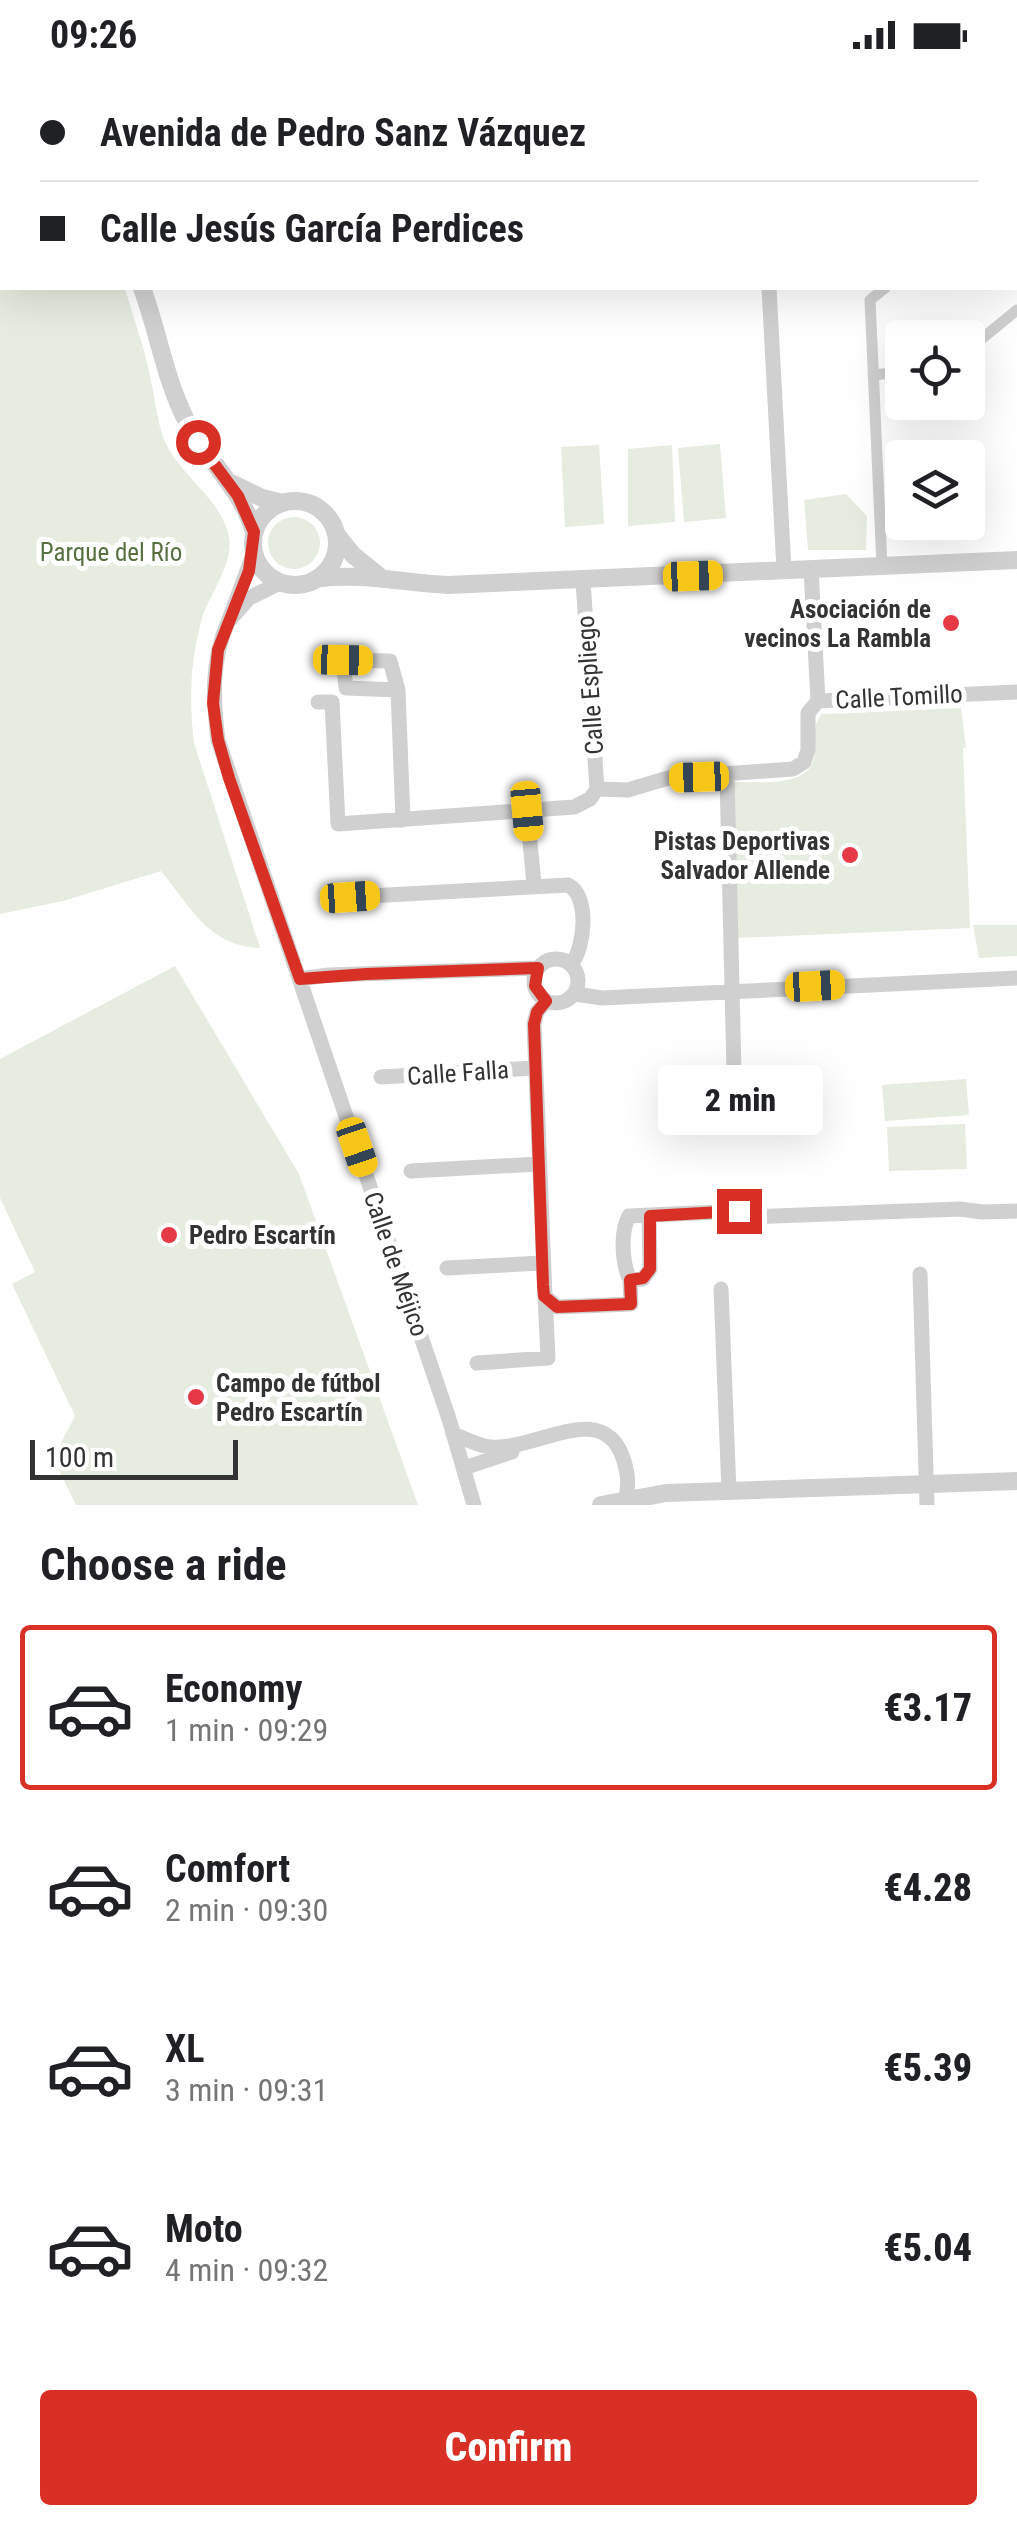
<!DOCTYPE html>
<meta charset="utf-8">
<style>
:root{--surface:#fff;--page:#f6f6f6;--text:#202124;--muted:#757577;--line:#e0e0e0;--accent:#d93025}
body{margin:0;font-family:"Roboto Condensed",sans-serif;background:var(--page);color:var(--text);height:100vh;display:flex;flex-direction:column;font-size:38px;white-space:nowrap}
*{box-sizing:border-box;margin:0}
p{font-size:32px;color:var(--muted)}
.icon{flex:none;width:55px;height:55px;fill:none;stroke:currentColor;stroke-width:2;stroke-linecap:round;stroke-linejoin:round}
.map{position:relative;height:1435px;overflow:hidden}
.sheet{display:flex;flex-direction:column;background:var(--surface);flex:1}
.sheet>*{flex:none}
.top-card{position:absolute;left:0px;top:0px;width:1018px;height:220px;box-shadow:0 10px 40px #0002;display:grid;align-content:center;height:220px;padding:0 40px;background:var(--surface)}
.fabs{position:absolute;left:885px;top:250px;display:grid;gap:20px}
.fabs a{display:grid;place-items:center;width:100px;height:100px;border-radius:10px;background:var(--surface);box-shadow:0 10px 40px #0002;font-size:50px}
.scale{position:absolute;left:30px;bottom:25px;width:208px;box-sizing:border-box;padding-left:10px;border:5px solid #333;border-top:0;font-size:28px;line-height:35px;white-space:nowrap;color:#333;-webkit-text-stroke:8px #fff;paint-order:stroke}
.end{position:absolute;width:45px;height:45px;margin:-22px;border:12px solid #d93025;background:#fff;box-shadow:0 0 0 5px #fff}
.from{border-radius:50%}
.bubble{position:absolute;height:70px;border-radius:10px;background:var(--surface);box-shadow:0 10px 40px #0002;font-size:32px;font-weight:800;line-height:70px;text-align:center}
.car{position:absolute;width:30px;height:60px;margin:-30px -15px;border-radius:12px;box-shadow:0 0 8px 2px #0007;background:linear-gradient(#f5c518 24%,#345 0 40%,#f5c518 0 76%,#345 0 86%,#f5c518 0)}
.top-card b{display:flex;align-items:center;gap:35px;height:95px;font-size:38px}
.top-card b+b{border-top:2px solid var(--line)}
.top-card i{width:25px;height:25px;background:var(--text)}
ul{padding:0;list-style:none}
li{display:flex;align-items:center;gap:30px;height:165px;margin:0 20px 15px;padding:0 20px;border:5px solid transparent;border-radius:10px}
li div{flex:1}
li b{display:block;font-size:38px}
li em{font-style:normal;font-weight:800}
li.current{border-color:var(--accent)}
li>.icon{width:90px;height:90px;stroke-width:1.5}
h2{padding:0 40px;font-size:45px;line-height:120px}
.action{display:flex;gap:20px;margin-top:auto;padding:20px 40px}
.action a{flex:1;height:115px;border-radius:10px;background:var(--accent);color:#fff;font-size:40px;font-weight:800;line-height:115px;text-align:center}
.status{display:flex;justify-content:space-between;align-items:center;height:70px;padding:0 50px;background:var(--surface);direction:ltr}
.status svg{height:28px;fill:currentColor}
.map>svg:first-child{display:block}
</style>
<div class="status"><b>09:26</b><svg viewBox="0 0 49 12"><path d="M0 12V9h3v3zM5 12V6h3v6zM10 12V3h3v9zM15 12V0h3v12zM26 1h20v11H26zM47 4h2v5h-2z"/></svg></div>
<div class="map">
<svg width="1017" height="1435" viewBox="0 0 1017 1435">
<rect width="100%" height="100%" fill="#fff"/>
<path fill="#e6ecdf" d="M0,0l58,2h-56v216h123c8,29 19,58 25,88 5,21 7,47 15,66 16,35 56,56 64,95 5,28 -21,58 -28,85 -11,41 -12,79 -7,121l66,205c-51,-1 -71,-43 -99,-77l-98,30 -63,13z
M720,374l6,74 -42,4 -6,-74z
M599,375l5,79 -39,3 -4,-80z
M672,375l3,77 -47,4v-77z
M846,424l21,22 -1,34h-58l-4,-50z
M268 473a26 26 0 1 1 52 0a26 26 0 1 1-52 0Z
M961,638l5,39 -3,1 7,180 -233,10 -6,-156c27,-1 81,8 84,-29 1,-17 -4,-25 7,-39z
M973,855h44v31l-38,2z
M175,896l124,208 119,331h-342l-23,-47 22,-42 -63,-132 23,-12 -35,-74v-139z
M966,1009l3,36 -84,6 -3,-36z
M965,1054l2,45 -78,2 -2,-44z"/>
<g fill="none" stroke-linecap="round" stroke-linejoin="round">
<path stroke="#d0d0d0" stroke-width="11" d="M924,2l1,-2
M1015,22l2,-8
M1015,185l2,3
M968,280l49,-40
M968,293l4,33
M873,305l29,-3
M882,496l-12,-266 15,-12"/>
<path stroke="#d0d0d0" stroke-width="15" d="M758,0v2
M769,218l15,282
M254,482l-26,70 21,-24 31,-15
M811,499l7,132
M583,511l14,208
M228,552c-17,38 -15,78 -10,118l231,679 25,86
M398,620l-8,-29 -47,-1 3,28 52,2 5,130
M318,632h14l6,122 236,-17 16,-8 7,-10
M727,705l8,340
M597,719l31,1 40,-12 125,-9 11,-7 4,-12v-37l10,-12 199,-9
M527,741l7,73
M351,827l217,-12c22,11 17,62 3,80
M534 911a22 22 0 1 1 44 0a22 22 0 1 1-44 0Z
M300,909l28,-4 210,-7
M575,924l27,4 415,-20
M546,931l-9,11 -3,12 11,272 12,11 74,-3 -1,-24
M381,1007l154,-9
M411,1101l128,-7
M649,1146l1,53 -7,10 -13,1c-8,-17 -10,-48 -1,-64l110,-5 11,6 210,-8 22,3 35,-1
M447,1198l95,-5
M920,1204l7,231
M721,1219l8,203
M477,1293l71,-5 -3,-62
M453,1364c11,4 25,12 37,13 51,4 123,-57 137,27 2,9 -1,21 -1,31
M464,1398l48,-16"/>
<path stroke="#d0d0d0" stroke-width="18" d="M71,0l1,2
M142,218c16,43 23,91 44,132 20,40 56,69 68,112
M229,412l33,16 21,5
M253 473a42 42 0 1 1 84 0a42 42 0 1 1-84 0Z
M337,465l16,20 26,21
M320,508c44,-5 84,5 128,7l569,-25
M601,1435l65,-12 351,-12"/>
</g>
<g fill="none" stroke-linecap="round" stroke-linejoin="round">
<path stroke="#d93025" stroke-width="12" d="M198,372l40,54 16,36 -5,39 -31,79 -5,53 5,37 11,38 71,201 66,-5 172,-6 -3,18 11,15 -9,11 -3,12 9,261 1,11 13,11 74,-3 -1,-24 13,-2 7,-9v-53l89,-5"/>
</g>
<g fill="#e63946" stroke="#fff" stroke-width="4">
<circle cx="951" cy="553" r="10"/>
<circle cx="850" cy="785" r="10"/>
<circle cx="169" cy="1165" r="10"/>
<circle cx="196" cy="1327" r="10"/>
</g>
<g text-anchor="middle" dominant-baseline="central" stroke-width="10" stroke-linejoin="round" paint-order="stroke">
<g font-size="25" fill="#56703f" stroke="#fff">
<text x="111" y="482">Parque del Río</text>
</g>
<g font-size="25" font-weight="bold" fill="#333" stroke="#fff" text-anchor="end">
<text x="931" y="539">Asociación de<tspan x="931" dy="29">vecinos La Rambla</tspan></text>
<text x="830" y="771">Pistas Deportivas<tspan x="830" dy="29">Salvador Allende</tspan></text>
<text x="189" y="1165" text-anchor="start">Pedro Escartín</text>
<text x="216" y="1313" text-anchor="start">Campo de fútbol<tspan x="216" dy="29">Pedro Escartín</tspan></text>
</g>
<g font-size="25" fill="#333" stroke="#fff">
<text transform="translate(590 615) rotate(-94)">Calle Espliego</text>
<text transform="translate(899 627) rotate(-3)">Calle Tomillo</text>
<text transform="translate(458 1003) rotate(-4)">Calle Falla</text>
<text transform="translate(396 1194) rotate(71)">Calle de Méjico</text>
</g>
</g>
</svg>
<div class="fabs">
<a><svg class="icon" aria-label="locate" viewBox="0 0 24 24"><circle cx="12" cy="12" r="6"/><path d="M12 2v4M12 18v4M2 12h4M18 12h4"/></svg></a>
<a><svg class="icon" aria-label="layers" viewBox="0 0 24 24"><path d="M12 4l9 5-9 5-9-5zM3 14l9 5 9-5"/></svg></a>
</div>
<div class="scale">100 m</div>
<i class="end from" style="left:198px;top:372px"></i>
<i class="end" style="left:739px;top:1141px"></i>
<div class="bubble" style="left:658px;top:995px;width:165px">2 min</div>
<i class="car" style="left:693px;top:506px;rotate:88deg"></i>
<i class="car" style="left:343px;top:590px;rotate:91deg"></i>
<i class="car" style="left:699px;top:707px;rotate:268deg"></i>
<i class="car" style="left:527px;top:741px;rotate:175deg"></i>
<i class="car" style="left:350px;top:827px;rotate:86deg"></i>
<i class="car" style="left:815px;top:916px;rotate:87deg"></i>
<i class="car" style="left:357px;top:1077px;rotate:161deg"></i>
<div class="top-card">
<b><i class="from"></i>Avenida de Pedro Sanz Vázquez</b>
<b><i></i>Calle Jesús García Perdices</b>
</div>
</div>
<section class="sheet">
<h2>Choose a ride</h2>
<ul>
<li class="current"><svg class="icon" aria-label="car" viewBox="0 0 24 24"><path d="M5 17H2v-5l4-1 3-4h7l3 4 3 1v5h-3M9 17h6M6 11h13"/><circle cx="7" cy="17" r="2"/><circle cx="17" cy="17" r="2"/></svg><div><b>Economy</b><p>1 min · 09:29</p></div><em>€3.17</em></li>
<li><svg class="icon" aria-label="car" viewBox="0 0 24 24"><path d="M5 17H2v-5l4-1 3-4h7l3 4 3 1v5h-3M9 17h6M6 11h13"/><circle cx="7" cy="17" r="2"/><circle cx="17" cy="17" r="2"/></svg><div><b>Comfort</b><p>2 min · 09:30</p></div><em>€4.28</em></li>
<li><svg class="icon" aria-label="car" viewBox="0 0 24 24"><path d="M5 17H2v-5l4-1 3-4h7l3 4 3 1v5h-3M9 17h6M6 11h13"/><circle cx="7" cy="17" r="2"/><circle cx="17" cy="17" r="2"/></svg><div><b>XL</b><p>3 min · 09:31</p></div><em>€5.39</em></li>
<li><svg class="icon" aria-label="car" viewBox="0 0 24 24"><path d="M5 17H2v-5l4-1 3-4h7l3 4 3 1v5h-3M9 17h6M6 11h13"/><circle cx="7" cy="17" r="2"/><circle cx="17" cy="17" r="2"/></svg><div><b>Moto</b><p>4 min · 09:32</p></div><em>€5.04</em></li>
</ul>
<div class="action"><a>Confirm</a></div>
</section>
